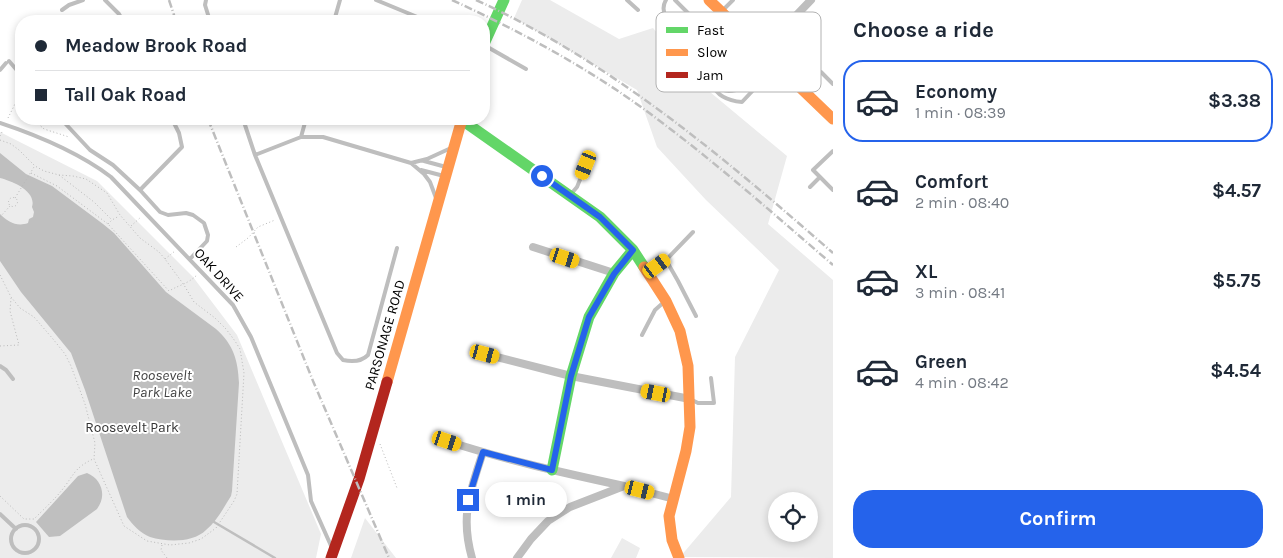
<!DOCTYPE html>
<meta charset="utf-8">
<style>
:root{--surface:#fff;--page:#f2f2f3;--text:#1f2937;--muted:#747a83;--line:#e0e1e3;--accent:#2563eb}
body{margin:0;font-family:Karla,sans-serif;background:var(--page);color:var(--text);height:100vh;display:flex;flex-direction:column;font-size:19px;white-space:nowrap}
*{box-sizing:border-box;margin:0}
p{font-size:16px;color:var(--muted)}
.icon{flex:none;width:28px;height:28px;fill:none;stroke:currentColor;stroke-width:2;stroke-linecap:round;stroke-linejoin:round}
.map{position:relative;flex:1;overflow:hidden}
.side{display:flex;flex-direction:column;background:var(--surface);width:450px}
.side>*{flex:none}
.banner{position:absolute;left:15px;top:15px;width:475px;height:110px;border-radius:20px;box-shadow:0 2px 8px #0003;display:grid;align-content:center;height:110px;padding:0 20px;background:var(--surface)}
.fabs{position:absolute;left:768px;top:492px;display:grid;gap:10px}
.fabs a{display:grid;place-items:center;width:50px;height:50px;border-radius:50%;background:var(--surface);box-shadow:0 2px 8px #0003;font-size:25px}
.end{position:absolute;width:22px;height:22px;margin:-11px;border:6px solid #2563eb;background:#fff;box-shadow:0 0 0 2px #fff}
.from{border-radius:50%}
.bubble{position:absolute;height:35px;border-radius:18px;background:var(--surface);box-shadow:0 2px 8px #0003;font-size:16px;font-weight:700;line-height:35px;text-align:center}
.car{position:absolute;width:15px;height:30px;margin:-15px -8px;border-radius:6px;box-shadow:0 0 4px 1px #0007;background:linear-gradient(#f5c518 24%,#345 0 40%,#f5c518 0 76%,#345 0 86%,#f5c518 0)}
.banner b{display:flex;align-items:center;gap:18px;height:48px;font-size:19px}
.banner b+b{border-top:1px solid var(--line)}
.banner i{width:12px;height:12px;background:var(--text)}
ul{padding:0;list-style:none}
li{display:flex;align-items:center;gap:15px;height:82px;margin:0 10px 8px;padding:0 10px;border:2px solid transparent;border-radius:20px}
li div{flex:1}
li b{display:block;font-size:19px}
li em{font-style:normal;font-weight:700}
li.on{border-color:var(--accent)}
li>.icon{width:45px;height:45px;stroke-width:1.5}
h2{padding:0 20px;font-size:22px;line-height:60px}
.button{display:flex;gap:10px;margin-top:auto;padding:10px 20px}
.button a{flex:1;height:58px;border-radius:20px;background:var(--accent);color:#fff;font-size:20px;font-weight:700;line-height:58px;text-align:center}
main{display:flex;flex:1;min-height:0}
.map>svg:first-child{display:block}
</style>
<main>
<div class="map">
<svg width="833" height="558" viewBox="0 0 833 558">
<rect width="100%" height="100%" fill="#fff"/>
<path fill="#ececec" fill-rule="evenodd" d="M522,0h28l69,39 34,-11 45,54 89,74 -19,68 65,56v278l-153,-1 51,-60 4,-140 44,-87 -73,-70 -49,-53 -20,-57 -123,-72zM776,501h33v33h-33z
M0,132l97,49 96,96 44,58 84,199 -5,24h-316z
M365,518l31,40h-45z
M622,538l18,10 -4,10h-25z"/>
<path fill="#bfbfbf" d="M0,153l26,21 26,12 51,38 11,9 52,59 50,37c18,16 22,32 23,54l-7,108 -1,5c-7,11 -14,25 -25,34 -13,13 -39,12 -56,7 -10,-4 -17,-12 -23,-20l-42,-127 -14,-37 -50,-61 -21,-31v-47c8,8 17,13 28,9l1,-4 4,-2 1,-5 -2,-5c5,-16 -20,-26 -32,-29z
M87,473c15,6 20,23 10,36l-37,27 -11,1 -13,-15 42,-46z"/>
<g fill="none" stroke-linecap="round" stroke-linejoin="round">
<path stroke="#bfbfbf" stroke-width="2.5" d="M214,522l61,36"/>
<path stroke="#b9b9b9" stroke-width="1" stroke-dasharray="1 2.5" stroke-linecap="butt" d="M8,118l7,-14 6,3
M33,119l11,10 25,8
M0,136l3,-6
M0,140l11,4 8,6 16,16 9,5 15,4 14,1 13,3 21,14 13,22 20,23 19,14 6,7 19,26 10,17 21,16 11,11 9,12 5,8 4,24 -7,121 -3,7 -18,27 -15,11 -12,4 -19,2 -23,-4 -23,-15 -30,-67 1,-16 -10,-39 -14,-38 -6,-12 -12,-15 -19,-22 -14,-9 -9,-11 -11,-22
M31,173l26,13 51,38 61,67c12,-7 17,-6 28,-16
M59,175l35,27 18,18
M8.5 202a4.5 4.5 0 1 1 9 0a4.5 4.5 0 1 1-9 0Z
M15,198l19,-31
M0,217l10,-11
M108,224l4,-4 7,-4
M131,226l10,-9
M236,247l12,-9 10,-11 17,-7
M165,259l10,-8
M0,346l19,-1 -9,-34 1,-13
M380,444l17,44
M0,496l24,23h10c9,-9 20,-19 28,-29 12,-15 12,-22 31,-31
M162,545l-1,5 6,8"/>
<path stroke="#bebebe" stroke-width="4" d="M105,0l14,14 4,7
M206,0l-1,5 5,16
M376,0l51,21
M627,0l11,10
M666,0c-11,17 18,41 30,51 8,2 15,-5 16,-13l-3,-4
M675,0l34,34 15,-16
M62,10l7,-5 14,-5
M723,10l10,-10
M334,21l6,-21
M746,40l-32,33 -2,11c5,12 17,17 30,18l33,-35
M484,45l42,24
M735,51l29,28
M9,61l12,14
M726,61c0,2 0,7 -1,9 -2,6 -15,15 -2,20 5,2 9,1 13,0l18,-20
M0,70l6,-7
M821,72l12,12
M61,119l29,31 23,15 27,25 20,22 8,3 18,-2 7,2 11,8 4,12 -1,6 -17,18
M243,119l12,36 82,198 6,7c9,2 18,2 25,-5l29,-107
M435,120v-1
M0,123c39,13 78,29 111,54l122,128 18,32 57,138 3,26 21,47
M301,137l5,-18
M255,155l46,-18h22l88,26 13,11 6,8 6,16
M424,161l22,6
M411,163l16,-4 24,-11
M421,170l23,6
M820,177l13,13
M810,187l10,-10 -7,-7 20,-19
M140,190l42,-43 -3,-14 -7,-14
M571,194l6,-7 9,-22
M666,260l12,21 18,35
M649,272l17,-12 27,-28
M642,335l13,-25 9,-8
M0,366l6,4 7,9
M692,400l6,3h16l-3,-25
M0,514l16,15
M11 539a14 14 0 1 1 28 0a14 14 0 1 1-28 0Z"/>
<path stroke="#bebebe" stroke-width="8" d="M762,51l49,-51
M533,247l81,26
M485,354l86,22 119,23
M447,441c58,19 117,32 177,45
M472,558c-12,-42 -2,-66 11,-106
M517,558l14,-19 17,-18 22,-14 54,-21 50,13"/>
<path stroke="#63d668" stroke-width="11" d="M484,44l20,-44
M462,120l138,97 33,33 11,17
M552,470l19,-94 18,-59 25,-44 19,-23"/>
<path stroke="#ff974d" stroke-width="11" d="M709,0l124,119
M644,267l22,34 14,30 8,35 2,61 -4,24 -17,65 3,24 7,18
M387,382l75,-263"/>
<path stroke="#b3261e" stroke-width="11" d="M331,558l28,-79 28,-97"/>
<path stroke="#bebebe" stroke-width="2.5" stroke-dasharray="8 2.5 1 2.5" stroke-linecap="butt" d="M169,0l7,21
M452,0c63,29 125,62 182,102 70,50 134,107 199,163
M476,0c135,62 246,156 357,253
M208,119l105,262 76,177"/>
</g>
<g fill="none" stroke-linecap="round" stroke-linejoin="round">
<path stroke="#2563eb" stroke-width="6" d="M468,500l15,-48 69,18 19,-94 18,-59 25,-43 19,-24 -33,-33 -58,-41"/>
</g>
<g text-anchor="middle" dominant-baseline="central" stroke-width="4" stroke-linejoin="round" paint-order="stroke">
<g font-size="14" fill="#000" stroke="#fff">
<text transform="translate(219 275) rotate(48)">OAK DRIVE</text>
<text transform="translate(385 335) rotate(-74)">PARSONAGE ROAD</text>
</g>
<g font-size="14" fill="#333" stroke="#fff">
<text x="132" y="427">Roosevelt Park</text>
</g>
<g font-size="15" font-style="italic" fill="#444" stroke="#fff">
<text x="162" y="375">Roosevelt<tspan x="162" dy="17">Park Lake</tspan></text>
</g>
</g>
<rect x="656" y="12" width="165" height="80" rx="8" fill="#fff" stroke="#b2b2b2" stroke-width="1"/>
<rect x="666" y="27" width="22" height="6" fill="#63d668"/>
<rect x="666" y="49" width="22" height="7" fill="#ff974d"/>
<rect x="666" y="72" width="22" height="6" fill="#b3261e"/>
<g font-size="14" fill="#000">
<text x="697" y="35">Fast</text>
<text x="697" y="57">Slow</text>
<text x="697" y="80">Jam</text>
</g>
</svg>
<div class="fabs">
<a><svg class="icon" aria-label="locate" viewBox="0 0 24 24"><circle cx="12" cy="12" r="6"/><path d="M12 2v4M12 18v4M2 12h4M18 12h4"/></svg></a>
</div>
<i class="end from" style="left:542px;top:176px"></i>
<i class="end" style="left:468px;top:500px"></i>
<div class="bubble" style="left:485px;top:482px;width:82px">1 min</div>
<i class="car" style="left:586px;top:165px;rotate:202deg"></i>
<i class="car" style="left:565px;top:258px;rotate:108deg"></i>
<i class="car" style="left:657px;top:266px;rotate:54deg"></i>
<i class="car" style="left:485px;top:354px;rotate:105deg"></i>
<i class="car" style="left:656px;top:393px;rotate:281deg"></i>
<i class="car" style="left:447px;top:441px;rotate:108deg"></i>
<i class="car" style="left:640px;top:490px;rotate:104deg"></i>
<div class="banner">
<b><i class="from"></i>Meadow Brook Road</b>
<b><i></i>Tall Oak Road</b>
</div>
</div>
<section class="side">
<h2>Choose a ride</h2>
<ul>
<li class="on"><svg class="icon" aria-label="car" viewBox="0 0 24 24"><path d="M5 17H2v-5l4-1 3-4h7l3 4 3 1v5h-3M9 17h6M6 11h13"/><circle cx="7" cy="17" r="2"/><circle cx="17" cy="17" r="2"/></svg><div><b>Economy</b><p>1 min · 08:39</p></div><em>$3.38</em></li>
<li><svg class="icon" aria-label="car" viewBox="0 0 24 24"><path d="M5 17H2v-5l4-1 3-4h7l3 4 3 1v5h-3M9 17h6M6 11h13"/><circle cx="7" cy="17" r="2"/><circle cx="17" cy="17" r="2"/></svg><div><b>Comfort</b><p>2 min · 08:40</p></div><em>$4.57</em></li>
<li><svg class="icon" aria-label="car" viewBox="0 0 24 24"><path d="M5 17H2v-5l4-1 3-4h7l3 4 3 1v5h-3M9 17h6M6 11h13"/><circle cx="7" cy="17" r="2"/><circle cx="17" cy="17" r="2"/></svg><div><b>XL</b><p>3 min · 08:41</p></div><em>$5.75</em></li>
<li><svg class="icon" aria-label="car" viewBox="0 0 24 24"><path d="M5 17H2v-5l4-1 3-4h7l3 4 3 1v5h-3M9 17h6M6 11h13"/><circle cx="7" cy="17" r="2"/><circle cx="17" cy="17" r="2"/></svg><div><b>Green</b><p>4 min · 08:42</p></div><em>$4.54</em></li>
</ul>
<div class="button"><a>Confirm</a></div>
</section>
</main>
